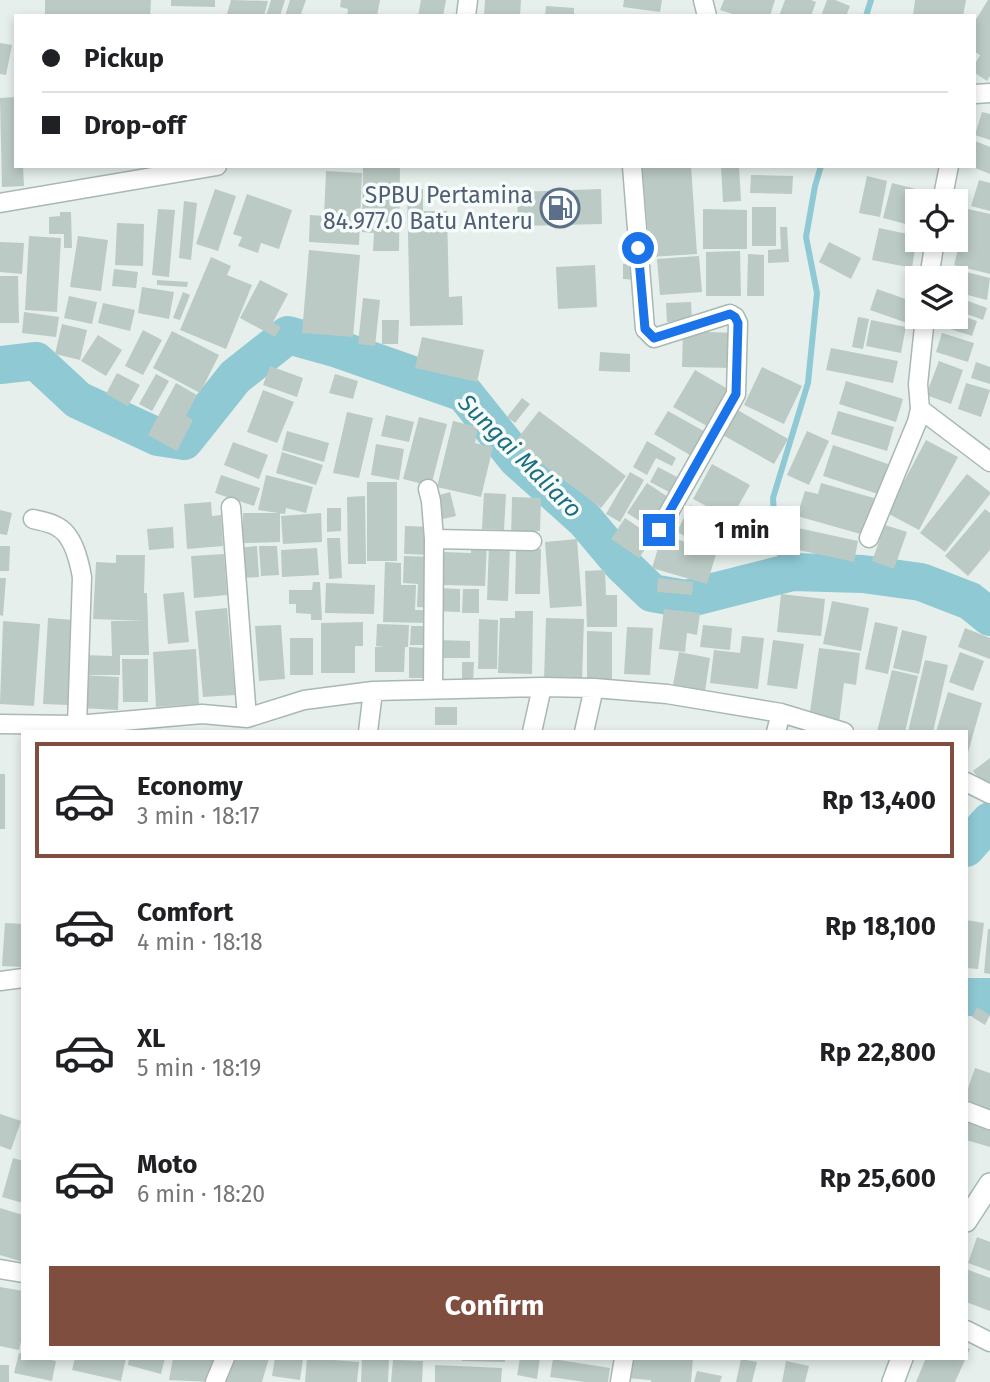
<!DOCTYPE html>
<meta charset="utf-8">
<style>
:root{--surface:#fff;--page:#f6f6f6;--text:#202124;--muted:#757577;--line:#e0e0e0;--accent:#7f4e3f}
body{margin:0;font-family:"Fira Sans",sans-serif;background:var(--page);color:var(--text);height:100vh;display:flex;flex-direction:column;font-size:26px;white-space:nowrap}
*{box-sizing:border-box;margin:0}
p{font-size:23px;color:var(--muted)}
.icon{flex:none;width:38px;height:38px;fill:none;stroke:currentColor;stroke-width:2;stroke-linecap:round;stroke-linejoin:round}
.map{position:relative;flex:1;overflow:hidden}
.drawer{position:absolute;left:21px;top:730px;width:947px;height:630px;display:flex;flex-direction:column;background:var(--surface);border-radius:0px;box-shadow:0 4px 10px #0003}
.drawer>*{flex:none}
.guide{position:absolute;left:14px;top:14px;width:962px;height:154px;border-radius:0px;box-shadow:0 4px 10px #0003;display:grid;align-content:center;height:154px;padding:0 28px;background:var(--surface)}
.tools{position:absolute;left:905px;top:189px;display:grid;gap:14px}
.tools a{display:grid;place-items:center;width:63px;height:63px;border-radius:0px;background:var(--surface);box-shadow:0 4px 10px #0003;font-size:35px}
.end{position:absolute;width:32px;height:32px;margin:-16px;border:9px solid #1a73e8;background:#fff;box-shadow:0 0 0 4px #fff}
.from{border-radius:50%}
.bubble{position:absolute;height:49px;border-radius:0px;background:var(--surface);box-shadow:0 4px 10px #0003;font-size:23px;font-weight:700;line-height:49px;text-align:center}
.guide b{display:flex;align-items:center;gap:24px;height:66px;font-size:26px}
.guide b+b{border-top:2px solid var(--line)}
.guide i{width:18px;height:18px;background:var(--text)}
ul{padding:12px 0 0;list-style:none}
li{display:flex;align-items:center;gap:21px;height:116px;margin:0 14px 10px;padding:0 14px;border:4px solid transparent;border-radius:0px}
li div{flex:1}
li b{display:block;font-size:26px}
li em{font-style:normal;font-weight:700}
li.current{border-color:var(--accent)}
li>.icon{width:63px;height:63px;stroke-width:1.5}
.cta{display:flex;gap:14px;margin-top:auto;padding:14px 28px}
.cta a{flex:1;height:80px;border-radius:0px;background:var(--accent);color:#fff;font-size:28px;font-weight:700;line-height:80px;text-align:center}
.map>svg:first-child{display:block}
</style>
<div class="map">
<svg width="990" height="1382" viewBox="0 0 990 1382">
<rect width="100%" height="100%" fill="#e6efeb"/>
<g fill="none" stroke-linecap="round" stroke-linejoin="round">
<path stroke="#8ec9d4" stroke-width="6" d="M866,16l5,-16
M792,572l-16,-24 -3,-50 35,-115 9,-90 -11,-56 9,-51 6,-20"/>
<path stroke="#8ec9d4" stroke-width="38" d="M0,365l36,-4 42,39 80,37 26,4 51,-64 53,-42 50,14 126,44 53,66 68,61 37,44 30,29 34,6 106,-27 71,2 58,8 49,19 20,16
M966,848l24,-27
M966,997h24"/>
</g>
<path fill="#bbcac4" d="M45,0h106l-1,16h-105z
M171,0h44v7l-44,-1z
M231,0l37,1 -4,15 -37,-2z
M271,0h14l-5,16h-14z
M290,0h16l-5,14 5,2h-21z
M341,0h39l-3,16h-30l1,-7 -8,-2z
M421,0h25l-3,16h-25z
M485,0h36l-1,16h-36z
M624,0h38l-2,12 -37,-5z
M724,0h51l-5,16h-31l-19,-6z
M785,0h26l5,2 -5,14h-32z
M827,0h8l15,6 -4,10h-25z
M915,0h51l-3,16h-50z
M988,0h2v76l-3,5 -12,-8v-9l5,-9 -5,-3v-31z
M546,6l28,2v8h-29z
M0,43l12,2 -6,30 -6,-1z
M16,97v69h7l1,20 -22,1 -2,-89z
M982,112l8,2v26l-15,-5z
M975,141l15,6v27l-15,-6z
M363,166h37l-1,85h-26l1,-18 -12,-1z
M642,166h49l6,88 -47,3z
M721,166h18l2,35 -18,1z
M326,171l36,2 -3,72 -50,-3 1,-27 14,1z
M751,175l42,1 -1,18 -42,-1z
M867,176l20,5 -7,36 -21,-4z
M979,180l11,3v28l-19,-5z
M892,183l40,10 -2,8h-13v26l-34,-9z
M215,189l21,7 -18,55 -22,-7z
M407,189h16v22h24l2,86 13,-1 1,29 -53,1z
M601,189l1,35 -84,2 -1,-34z
M247,194l45,16 -13,39 -18,-6 -3,10 -20,-7 4,-9 -9,-3z
M184,201l13,2 -6,57 -12,-2z
M752,207h24v39h-24z
M158,209l17,1 -6,67 -17,-2z
M703,209l44,1v39h-44z
M968,209l22,5v60l-36,-9z
M60,212h11l1,36h-8v-14h-15v-17l11,-1z
M117,223l27,1 -1,42 -28,-1z
M780,227h7l2,35 -21,1v-13l13,-1z
M879,228l38,8 -5,32 -40,-8z
M29,236l32,2 -4,74 -32,-2z
M78,236l30,4 -7,51 -31,-4z
M0,242l24,1 -2,31 -22,-2z
M829,242l32,16 -10,21 -32,-17z
M309,250l51,5 -7,82 -51,-4z
M740,251l1,45h-35v-44z
M748,254l16,1v41h-17z
M699,256l3,36 -42,3 -3,-36z
M211,257l20,9 -4,9 25,10 -26,64 -46,-19z
M623,264h15v16l-15,-1z
M595,265l2,42 -39,2 -2,-42z
M947,267l43,11 -3,22 -31,-8v-14h-12z
M114,269l24,3 -2,16 -24,-2z
M0,276h18l1,47h-19z
M157,280l31,2 -1,5 -30,-2z
M260,280l28,14 -15,28 8,5 -6,10 -35,-19z
M142,287l32,5 -5,27 -31,-6z
M877,289l40,14 -7,21 -40,-14z
M183,292l7,3 -10,25 -7,-2z
M69,296l28,6 -5,22 -28,-6z
M363,298l17,2 -5,46 -17,-2z
M960,298l27,10 -4,12 -27,-10z
M691,302l1,19 -25,1 -1,-19z
M103,303l32,7 -5,21 -32,-8z
M24,312l35,5 -3,20 -34,-4z
M956,314l21,7 -5,15 -37,-12 2,-7h19z
M858,317l11,2 -6,30 -11,-2z
M382,320h17l-1,24h-16z
M871,320l35,7 -5,26 -35,-7z
M62,324l25,6 -7,30 -25,-6z
M143,330l19,10 -19,35 -18,-9z
M172,331l47,24 -19,38 -47,-25z
M683,331l52,2 -1,35 -52,-1z
M942,333l32,10 -6,19 -32,-10z
M98,335l24,15 -16,26 -25,-15z
M422,337l62,13 -7,32 -62,-14z
M831,348l67,13 -5,22 -67,-13z
M600,352l30,2v18l-31,-1z
M939,361l24,9 -12,34 -25,-9z
M976,362l14,5v17l-19,-6z
M270,366l33,12 -6,19 -34,-12z
M762,367l40,19 -18,38 -40,-19z
M695,370l33,19 -21,37 -34,-19z
M117,373l23,12 -12,21 -22,-12z
M156,374l13,7 -17,30 -13,-7z
M335,374l23,7 -5,18 -24,-6z
M846,381l57,18 -7,23 -57,-18z
M176,383l21,12 -11,21 7,4 -16,31 -29,-16z
M966,383l24,7 -9,27 -23,-8z
M263,390l31,12 -17,41 -30,-11z
M522,398l8,6 -15,19 -8,-6z
M736,409l52,30 -14,25 -53,-30z
M539,411l87,65 -25,32 -87,-65z
M668,411l41,23 -14,24 -41,-24z
M838,411l56,16 -7,24 -56,-17z
M347,412l26,6 -14,60 -26,-5z
M386,415l28,7 -5,20 -28,-6z
M419,417l28,7 -16,62 -28,-7z
M453,421l25,6 -3,16 18,4 -12,50 -44,-10z
M287,431l42,12 -5,19 -42,-12z
M807,431l22,10 -20,44 -22,-10z
M926,440l32,17 -39,73 -32,-17z
M647,441l29,17 -4,8 -16,-8 -9,17 -14,-8z
M233,442l35,13 -9,24 -35,-14z
M376,444l28,5 -5,31 -28,-5z
M833,445l55,19 -10,30 -55,-18z
M282,452l41,13 -7,20 -40,-12z
M712,464l38,21 -19,34 -38,-20z
M658,467l19,10 -8,15 -19,-10z
M630,472l14,8 -24,42 -14,-8z
M967,474l23,18v2l-45,58 -25,-19z
M221,475l39,13 -6,18 -39,-13z
M266,475l47,12 -7,26 -20,-5 -1,6 -27,-4z
M367,482h30v79h-30z
M647,483l21,14 -19,30 -22,-14z
M821,483l53,15 -10,37 -67,-19 8,-25 13,3z
M450,492l6,24 -13,3 -7,-23z
M484,493l22,1 -2,36 -22,-1z
M365,496l1,68h-18l-1,-67z
M512,497l29,1 -1,33h-9v9l-20,-1z
M211,502l1,14 9,-1 2,31 -36,3 -3,-45z
M690,505l27,13 -14,27 -26,-13z
M327,508h14v23l-14,1z
M985,509l5,4v37l-22,26 -23,-20z
M0,510l12,3 -5,22 -7,-1z
M243,513h37v29l-37,1z
M321,513l1,29 -39,2 -2,-28z
M625,518l28,19 -14,21 -28,-19z
M885,525l22,7 -13,37 -22,-8z
M405,526l27,1 -1,28 -27,-1z
M173,527l1,21 -25,2 -2,-21z
M798,528l60,13 -4,21 -60,-13z
M662,535l55,16 -10,33 -55,-16z
M327,538h13l2,40 -13,1z
M577,539l5,67 -32,2 -5,-66z
M471,541l16,1 -2,44 -43,-1 1,-33 28,1z
M489,543l21,1 -2,57 -21,-1z
M0,546h10l-1,25h-9z
M257,546l2,31 -18,1 -2,-30z
M259,546h18l2,29 -18,1z
M317,548l2,27 -37,2 -1,-27z
M516,549h25l-1,45h-25z
M224,554l3,41 -33,3 -3,-42z
M116,555h29l-1,38h3l2,62h-29v20h-39l1,-20 30,1 -1,-35h33l-51,-2 3,-57 20,1z
M404,556l29,1 -2,51 -14,-1 1,-23 -15,-1z
M385,562l16,1v22h15l-1,25h12v13l-44,-1z
M605,570l1,25h11v32h-30l-2,-56z
M0,578h6l-3,38 -3,-1z
M658,578l35,4 -1,13 -35,-3z
M313,582h7l2,38h-11v-6l-15,-1v-9h-7v-14h23z
M326,583l49,2 -1,29 -49,-1z
M437,588l23,1v23l-24,-1z
M463,589h16v24h-17z
M184,592l5,50 -21,2 -5,-50z
M781,594l44,5 -4,37 -44,-4z
M832,601l37,7 -8,43 -38,-7z
M227,608l8,87 -32,2 -8,-86z
M664,609l36,4 -3,22 -10,-2 -2,19 -26,-3z
M515,611h18l-1,63 -34,-1 2,-55h15z
M48,618l26,2 -5,85 -26,-1z
M546,618l38,1 -2,62 -38,-1z
M479,619l19,1 -1,49h-19z
M3,621l37,3 -6,82 -34,-2z
M363,622v24h-8v27h-34v-50z
M875,622l23,5 -10,47 -23,-5z
M377,624l32,1 -1,22h-3l-1,25h-29v-25h9l-8,-1z
M281,625l4,54 -26,2 -4,-55z
M703,625l29,3 -2,22 -30,-3z
M411,626h19v19h-20z
M627,627l26,1 -3,47 -26,-1z
M965,628l25,10v21l-32,-12z
M902,630l25,6 -8,38 -26,-6z
M587,631l25,1v52h-25z
M742,636l22,2 -6,51 -48,-6 4,-33 26,3z
M290,638h23v37h-23z
M438,640l32,1v17h-33z
M773,640l31,4 -7,45 -30,-4z
M409,647l15,1v30h-15z
M819,648l41,5 -4,32 -12,-2 -5,40 -30,-4z
M196,649l3,55 -43,3 -3,-55z
M679,652l31,6 -5,33 -32,-6z
M960,652l24,9 -11,30 -24,-9z
M122,659h26v43h-25z
M925,660l23,5 -15,67h-25z
M462,662h12l-1,22h-11z
M892,670l26,6 -13,56h-28z
M82,675l37,2 -1,33 -37,-2z
M948,692l34,11 -15,53 -1,-24h-30z
M435,707h22v18h-22z
M990,758v25l-4,4 -13,-16z
M0,774h5v55h-5z
M966,920l18,3 -6,46 -12,-1z
M5,923l18,1v43l-21,-1z
M988,929h2v45l-6,-1z
M977,1007l13,8 -5,10 -13,-8z
M975,1068l15,5v45l-24,-8v-16z
M0,1114l21,7 -10,29 -11,-4z
M966,1119l24,7v21l-24,-7z
M13,1158l10,3v42l-21,-6z
M0,1208l23,7v47l-23,-7z
M977,1237l13,5v29l-22,-8z
M966,1269l24,9v33l-24,-9z
M0,1287l23,4v41l-4,18 -19,-4z
M966,1347l4,2 -15,33h-39l10,-24h40z
M19,1353l4,1v4h18l15,3 -4,20 -38,-8z
M75,1358h51l-5,23 -49,-11z
M129,1358h36l-4,16 -33,-9z
M173,1358h38l7,3 -5,21 -44,-2z
M233,1358h36l-7,24h-36z
M275,1358h28l-3,22 -28,-4z
M307,1358l52,4 -2,20h-52z
M362,1358h27l-1,24h-27z
M462,1358h43v4l-43,-1z
M520,1358h20l-3,21 -20,-4z
M633,1358h60l-2,24h-40v-2l-25,-2 1,-17h6z
M553,1359l57,9 -2,14h-23l-35,-5z
M741,1359l16,3 -5,20h-16z
M393,1360l30,1 -1,21h-31z
M786,1361l23,5 -4,16h-23z
M0,1365h9v17h-9z
M435,1365l67,3 -1,14h-66z
M697,1371l25,5 -2,6h-26z"/>
<g fill="none" stroke-linecap="round" stroke-linejoin="round">
<defs>
<path id="street" d="M703,0l4,16
M466,16l2,-16
M975,94l15,-1
M632,166l13,163 9,9 76,-24 5,3 3,6 -2,71 -77,136
M942,201l7,-35
M0,203l217,-37
M929,278l6,-38
M920,409l70,53
M428,489l3,12 3,38 -1,150
M231,507l16,211
M33,519c7,2 16,3 23,7 17,8 23,34 26,51l-5,148
M869,538l48,-116 3,-13 -2,-25 7,-67
M434,539l98,2
M0,724l77,1 125,-11 45,4 57,-18 69,-9 169,-4 52,1 73,6 114,19 63,19
M368,732l5,-41
M532,732l10,-45
M584,732l10,-44
M776,732l5,-19
M966,782l24,12
M0,981l23,-3
M966,1111l24,9
M0,1269l23,4
M966,1330l24,12
M215,1382l10,-24
M620,1382l4,-24"/>
<path id="secondary" d="M966,1221l24,-37
M893,1382l9,-24"/>
</defs>
<use href="#street" stroke="#a8b8b2" stroke-width="21"/>
<use href="#secondary" stroke="#a4bbb3" stroke-width="24"/>
<use href="#street" stroke="#fff" stroke-width="18"/>
<use href="#secondary" stroke="#fff" stroke-width="21"/>
</g>
<g fill="none" stroke-linecap="round" stroke-linejoin="round">
<path stroke="#1a73e8" stroke-width="9" d="M638,248l7,81 9,9 76,-24 5,3 3,6 -2,71 -77,136"/>
</g>
<defs>
<symbol id="fuel-ring" viewBox="-11 -11 22 22"><circle r="9.5" fill="#f7fbf9" stroke="#5c6f8a" stroke-width="1.5"/><path d="M-5.5-6h7V0h2V4h1.3V-2.5L3-4.5l.8-.8L6-3V5H2.5V1h-1V6h-7ZM-4.2-4.7v3.2H.2V-4.7Z" fill="#5c6f8a"/></symbol>
</defs>
<g fill-rule="evenodd">
<use href="#fuel-ring" x="538" y="186" width="44" height="44"/>
</g>
<g text-anchor="middle" dominant-baseline="central" stroke-width="7" stroke-linejoin="round" paint-order="stroke">
<g font-size="23" fill="#4e5e75" stroke="#f7fbf9" text-anchor="end">
<text x="533" y="195">SPBU Pertamina<tspan x="533" dy="26">84.977.0 Batu Anteru</tspan></text>
</g>
<g font-size="24" font-style="italic" fill="#1c6f80" stroke="#f7fbf9">
<text transform="translate(520 456) rotate(45)">Sungai Maliaro</text>
</g>
</g>
</svg>
<div class="tools">
<a><svg class="icon" aria-label="locate" viewBox="0 0 24 24"><circle cx="12" cy="12" r="6"/><path d="M12 2v4M12 18v4M2 12h4M18 12h4"/></svg></a>
<a><svg class="icon" aria-label="layers" viewBox="0 0 24 24"><path d="M12 4l9 5-9 5-9-5zM3 14l9 5 9-5"/></svg></a>
</div>
<i class="end from" style="left:638px;top:248px"></i>
<i class="end" style="left:659px;top:530px"></i>
<div class="bubble" style="left:684px;top:506px;width:116px">1 min</div>
<div class="guide">
<b><i class="from"></i>Pickup</b>
<b><i></i>Drop-off</b>
</div>
<section class="drawer">
<ul>
<li class="current"><svg class="icon" aria-label="car" viewBox="0 0 24 24"><path d="M5 17H2v-5l4-1 3-4h7l3 4 3 1v5h-3M9 17h6M6 11h13"/><circle cx="7" cy="17" r="2"/><circle cx="17" cy="17" r="2"/></svg><div><b>Economy</b><p>3 min · 18:17</p></div><em>Rp 13,400</em></li>
<li><svg class="icon" aria-label="car" viewBox="0 0 24 24"><path d="M5 17H2v-5l4-1 3-4h7l3 4 3 1v5h-3M9 17h6M6 11h13"/><circle cx="7" cy="17" r="2"/><circle cx="17" cy="17" r="2"/></svg><div><b>Comfort</b><p>4 min · 18:18</p></div><em>Rp 18,100</em></li>
<li><svg class="icon" aria-label="car" viewBox="0 0 24 24"><path d="M5 17H2v-5l4-1 3-4h7l3 4 3 1v5h-3M9 17h6M6 11h13"/><circle cx="7" cy="17" r="2"/><circle cx="17" cy="17" r="2"/></svg><div><b>XL</b><p>5 min · 18:19</p></div><em>Rp 22,800</em></li>
<li><svg class="icon" aria-label="car" viewBox="0 0 24 24"><path d="M5 17H2v-5l4-1 3-4h7l3 4 3 1v5h-3M9 17h6M6 11h13"/><circle cx="7" cy="17" r="2"/><circle cx="17" cy="17" r="2"/></svg><div><b>Moto</b><p>6 min · 18:20</p></div><em>Rp 25,600</em></li>
</ul>
<div class="cta"><a>Confirm</a></div>
</section>
</div>
